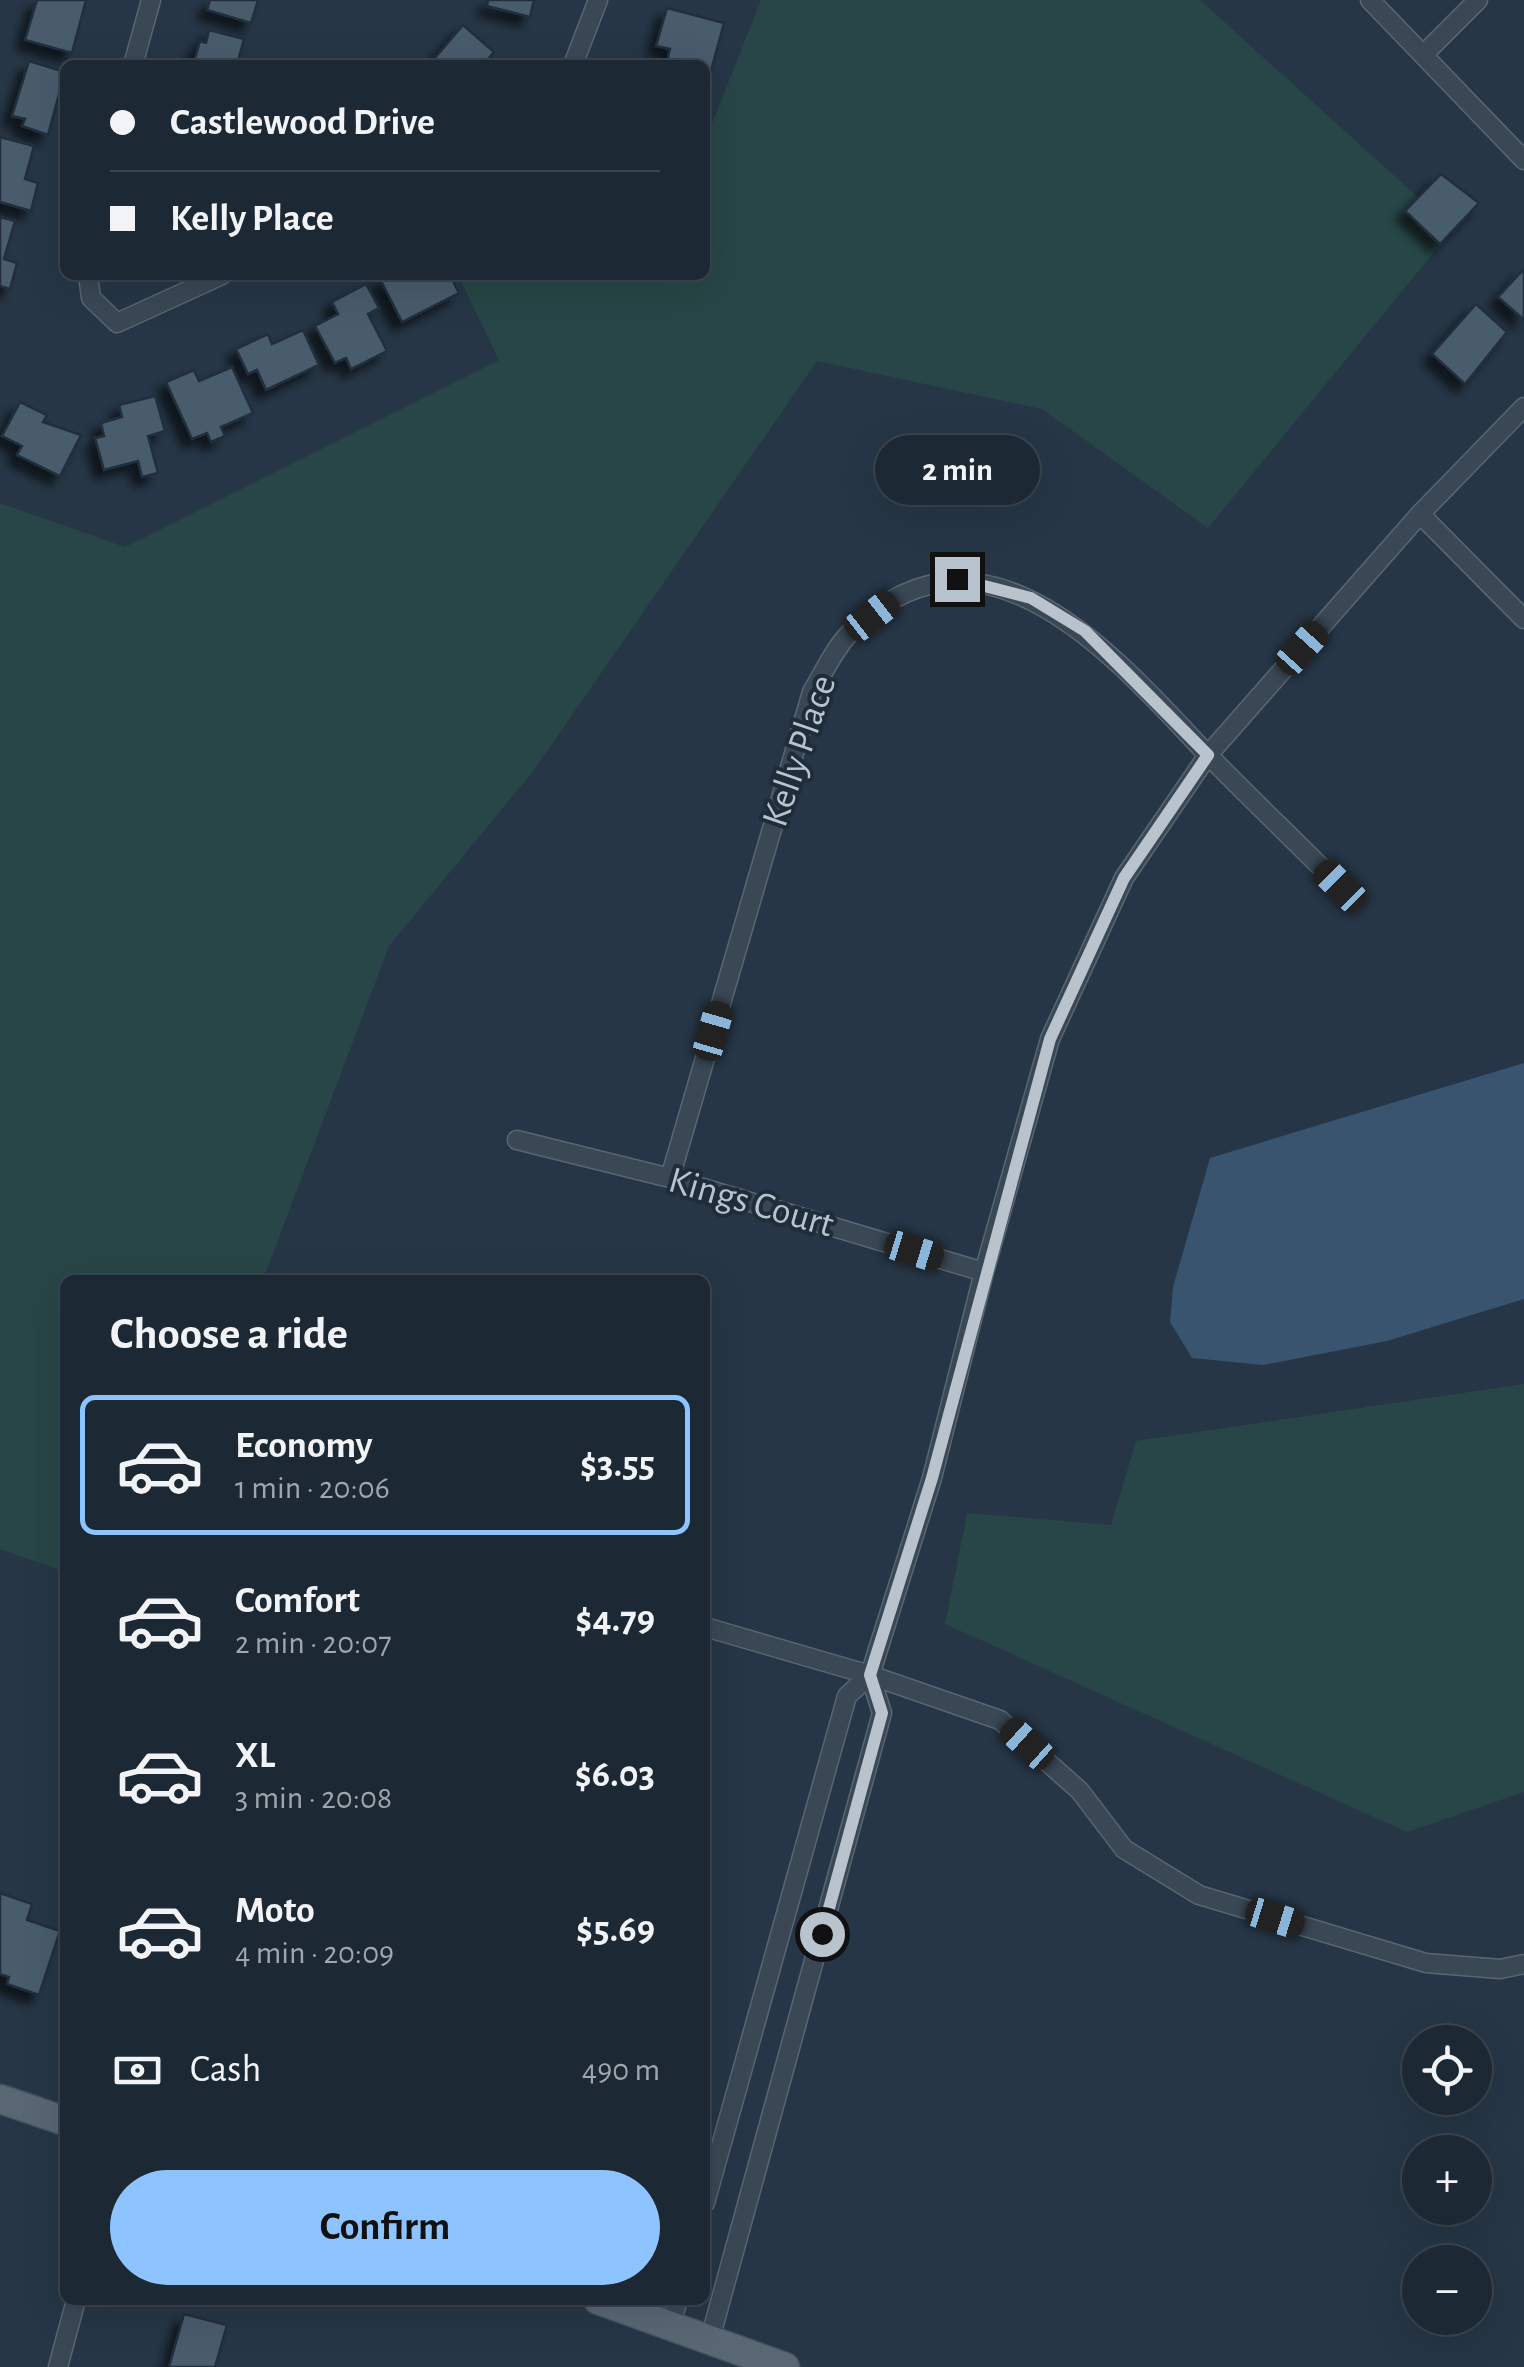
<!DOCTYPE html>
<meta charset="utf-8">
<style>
:root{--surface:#1c2834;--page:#293440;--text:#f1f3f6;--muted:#a0a6ac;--line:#3a444f;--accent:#8dc3ff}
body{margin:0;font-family:"Alegreya Sans",sans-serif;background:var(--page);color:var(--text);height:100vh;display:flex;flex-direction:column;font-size:38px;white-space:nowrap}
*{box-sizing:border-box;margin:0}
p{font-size:32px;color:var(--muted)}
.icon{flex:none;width:55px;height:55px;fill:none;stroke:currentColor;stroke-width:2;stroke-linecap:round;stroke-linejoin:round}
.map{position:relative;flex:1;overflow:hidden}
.details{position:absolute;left:60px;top:1275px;width:650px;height:1030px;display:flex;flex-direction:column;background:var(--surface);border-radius:15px;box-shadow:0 10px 40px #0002,0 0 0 2px var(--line)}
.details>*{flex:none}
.hud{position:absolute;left:60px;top:60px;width:650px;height:220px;border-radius:15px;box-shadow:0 10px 40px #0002,0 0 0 2px var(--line);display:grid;align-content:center;height:220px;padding:0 50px;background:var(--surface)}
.tools{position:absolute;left:1402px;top:2025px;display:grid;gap:20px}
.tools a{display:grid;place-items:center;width:90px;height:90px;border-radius:50%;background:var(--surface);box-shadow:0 10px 40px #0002,0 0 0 2px var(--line);font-size:50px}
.end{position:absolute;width:45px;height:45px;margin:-22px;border:12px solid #b8c3ce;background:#111;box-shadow:0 0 0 5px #111}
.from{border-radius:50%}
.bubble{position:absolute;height:70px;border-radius:35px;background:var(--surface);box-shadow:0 10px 40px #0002,0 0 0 2px var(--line);font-size:32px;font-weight:700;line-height:70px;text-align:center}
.car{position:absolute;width:30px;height:60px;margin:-30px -15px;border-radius:12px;box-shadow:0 0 8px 2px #0007;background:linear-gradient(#222 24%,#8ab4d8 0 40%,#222 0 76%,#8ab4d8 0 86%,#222 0)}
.hud b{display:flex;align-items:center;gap:35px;height:95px;font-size:38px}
.hud b+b{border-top:2px solid var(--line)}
.hud i{width:25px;height:25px;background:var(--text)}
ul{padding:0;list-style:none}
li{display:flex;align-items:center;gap:30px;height:140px;margin:0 20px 15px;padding:0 30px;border:5px solid transparent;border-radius:15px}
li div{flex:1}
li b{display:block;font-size:38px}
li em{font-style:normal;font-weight:700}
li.selected{border-color:var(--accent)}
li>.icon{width:90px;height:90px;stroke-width:1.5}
h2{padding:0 50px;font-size:45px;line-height:120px}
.pay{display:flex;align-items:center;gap:25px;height:110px;padding:0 50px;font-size:38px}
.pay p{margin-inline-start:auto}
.cta{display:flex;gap:20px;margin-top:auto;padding:20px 50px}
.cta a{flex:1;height:115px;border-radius:60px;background:var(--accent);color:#111;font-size:40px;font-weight:700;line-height:115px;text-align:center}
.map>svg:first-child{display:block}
</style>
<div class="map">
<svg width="1524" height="2367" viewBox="0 0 1524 2367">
<defs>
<filter id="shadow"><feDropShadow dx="-9" dy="9" stdDeviation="5" flood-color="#0009"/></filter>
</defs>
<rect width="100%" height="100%" fill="#263646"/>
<path fill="#284647" d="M761,0h439l253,229 -245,299 -166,-119 -225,-48 -283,409 -145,176 -126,334h-198v292l-65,-23v-1046l125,44 374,-187 -41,-85h247v-134z
M1524,1384v408l-117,40 -462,-208 22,-111 144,12 25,-84z"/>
<path fill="#38546e" d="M1524,1063v236l-137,42 -124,24 -71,-7 -22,-36 3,-35 37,-129z"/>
<path fill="#495c6c" stroke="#212f3d" stroke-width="2.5" filter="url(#shadow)" d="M37,0h49l-14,53 -47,-13z
M210,0h48l-7,23 -44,-13z
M488,0h46l-4,17 -43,-11z
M667,8l57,15 -18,66 -1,-24h-39l4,-16 -14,-3z
M463,25l31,27 -11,13h-54z
M209,30l35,9 -7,26h-44l7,-24 6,2z
M29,61l36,11 -17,63 -26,-9 3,-7 -13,-3z
M0,137l34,9 -9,33 13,4 -7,28 -31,-9z
M1441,174l38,29 -39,41 -35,-33z
M0,217l15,4 -11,38 13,4 -7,26 -10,-3z
M1524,269v51l-26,-23z
M450,275l9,18 -57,29 -23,-45z
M366,284l13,24 -11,6 19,37 -36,18 -5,-11 -11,5 -20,-37 23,-12 -6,-12z
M1476,304l31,28 -42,52 -33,-30z
M303,330l16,35 -53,25 -9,-20 -9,4 -12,-25 32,-15 4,10z
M232,367l21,46 -32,14 4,9 -14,6 -4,-9 -15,6 -26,-57 28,-12 5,11z
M155,396l10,35 -17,5 10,37 -16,4 -4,-16 -34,9 -9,-32 9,-2 -3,-13 21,-6 -3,-12z
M20,402l27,13 -4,7 38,13 -21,41 -43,-21 5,-9 -20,-10z
M0,1893l32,11 -5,16 33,11 -21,64 -32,-11 2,-7 -9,-3z
M184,2314l43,11 -12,42h-46z"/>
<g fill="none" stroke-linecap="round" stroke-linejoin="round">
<defs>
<path id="street" d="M1370,0l154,160
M1423,55l55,-55
M133,65l18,-65
M573,65l25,-65
M88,275l3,23 26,25 105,-48
M1420,514l104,105
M517,1140l153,38 314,94
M670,1178l142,-486c11,-18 22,-43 37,-58 131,-134 265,21 356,118 44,45 90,89 135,134
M705,1627l165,48 130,45 80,71 44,58 75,46 227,68 74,6 24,-5
M705,2203l142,-507 23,-21 62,-197 52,-206 66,-233 74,-161 84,-123 212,-241 104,-107
M671,2324l7,-24
M710,2339l172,-626 -12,-38
M58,2367l18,-67"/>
<path id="primary" d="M0,2099l65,22
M598,2300l187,67"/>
</defs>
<use href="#street" stroke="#596672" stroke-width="21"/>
<use href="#primary" stroke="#44515e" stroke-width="31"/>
<use href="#street" stroke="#3a4855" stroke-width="18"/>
<use href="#primary" stroke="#596775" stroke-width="28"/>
</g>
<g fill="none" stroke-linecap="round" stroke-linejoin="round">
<path stroke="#b8c3ce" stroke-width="12" d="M822,1934l60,-221 -12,-38 62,-197 118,-439 74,-161 84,-123 -123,-124 -54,-33 -74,-19"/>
</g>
<g text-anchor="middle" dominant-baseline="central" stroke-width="8" stroke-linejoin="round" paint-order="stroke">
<g font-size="38" fill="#b8c3ce" stroke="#1f2d3b">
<text transform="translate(800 751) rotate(-71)">Kelly Place</text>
<text transform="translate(751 1203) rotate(16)">Kings Court</text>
</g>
</g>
</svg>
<div class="tools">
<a><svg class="icon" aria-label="locate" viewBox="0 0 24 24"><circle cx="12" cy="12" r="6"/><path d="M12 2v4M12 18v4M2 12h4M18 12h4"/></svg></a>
<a>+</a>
<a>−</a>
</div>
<i class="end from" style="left:822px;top:1934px"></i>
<i class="end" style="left:957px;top:579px"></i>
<div class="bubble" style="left:875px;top:435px;width:165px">2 min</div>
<i class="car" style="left:872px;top:616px;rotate:52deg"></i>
<i class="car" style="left:1302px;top:648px;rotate:42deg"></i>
<i class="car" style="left:1340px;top:886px;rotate:315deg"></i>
<i class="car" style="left:713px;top:1031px;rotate:16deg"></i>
<i class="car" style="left:914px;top:1251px;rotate:107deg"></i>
<i class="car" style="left:1027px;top:1744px;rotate:312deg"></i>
<i class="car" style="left:1275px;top:1918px;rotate:107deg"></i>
<div class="hud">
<b><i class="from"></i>Castlewood Drive</b>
<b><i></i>Kelly Place</b>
</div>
<section class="details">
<h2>Choose a ride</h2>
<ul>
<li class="selected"><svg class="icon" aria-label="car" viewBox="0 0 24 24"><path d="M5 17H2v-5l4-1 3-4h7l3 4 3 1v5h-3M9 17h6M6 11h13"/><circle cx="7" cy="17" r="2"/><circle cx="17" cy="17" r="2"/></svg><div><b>Economy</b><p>1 min · 20:06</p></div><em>$3.55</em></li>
<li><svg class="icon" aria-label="car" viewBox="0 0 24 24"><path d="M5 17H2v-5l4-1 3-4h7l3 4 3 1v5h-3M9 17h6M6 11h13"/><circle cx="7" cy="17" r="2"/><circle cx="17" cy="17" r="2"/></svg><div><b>Comfort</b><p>2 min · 20:07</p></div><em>$4.79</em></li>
<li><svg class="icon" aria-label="car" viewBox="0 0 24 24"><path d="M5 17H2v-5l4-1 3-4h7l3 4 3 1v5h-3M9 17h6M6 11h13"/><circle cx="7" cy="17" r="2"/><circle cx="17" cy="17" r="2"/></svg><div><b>XL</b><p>3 min · 20:08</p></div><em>$6.03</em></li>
<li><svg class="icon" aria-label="car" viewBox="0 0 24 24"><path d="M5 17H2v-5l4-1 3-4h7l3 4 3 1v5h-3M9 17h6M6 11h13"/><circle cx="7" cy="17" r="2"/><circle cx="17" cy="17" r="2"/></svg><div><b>Moto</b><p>4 min · 20:09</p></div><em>$5.69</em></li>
</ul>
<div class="pay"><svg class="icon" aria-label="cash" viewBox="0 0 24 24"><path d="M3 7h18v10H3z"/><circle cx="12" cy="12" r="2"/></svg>Cash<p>490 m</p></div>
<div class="cta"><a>Confirm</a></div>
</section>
</div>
